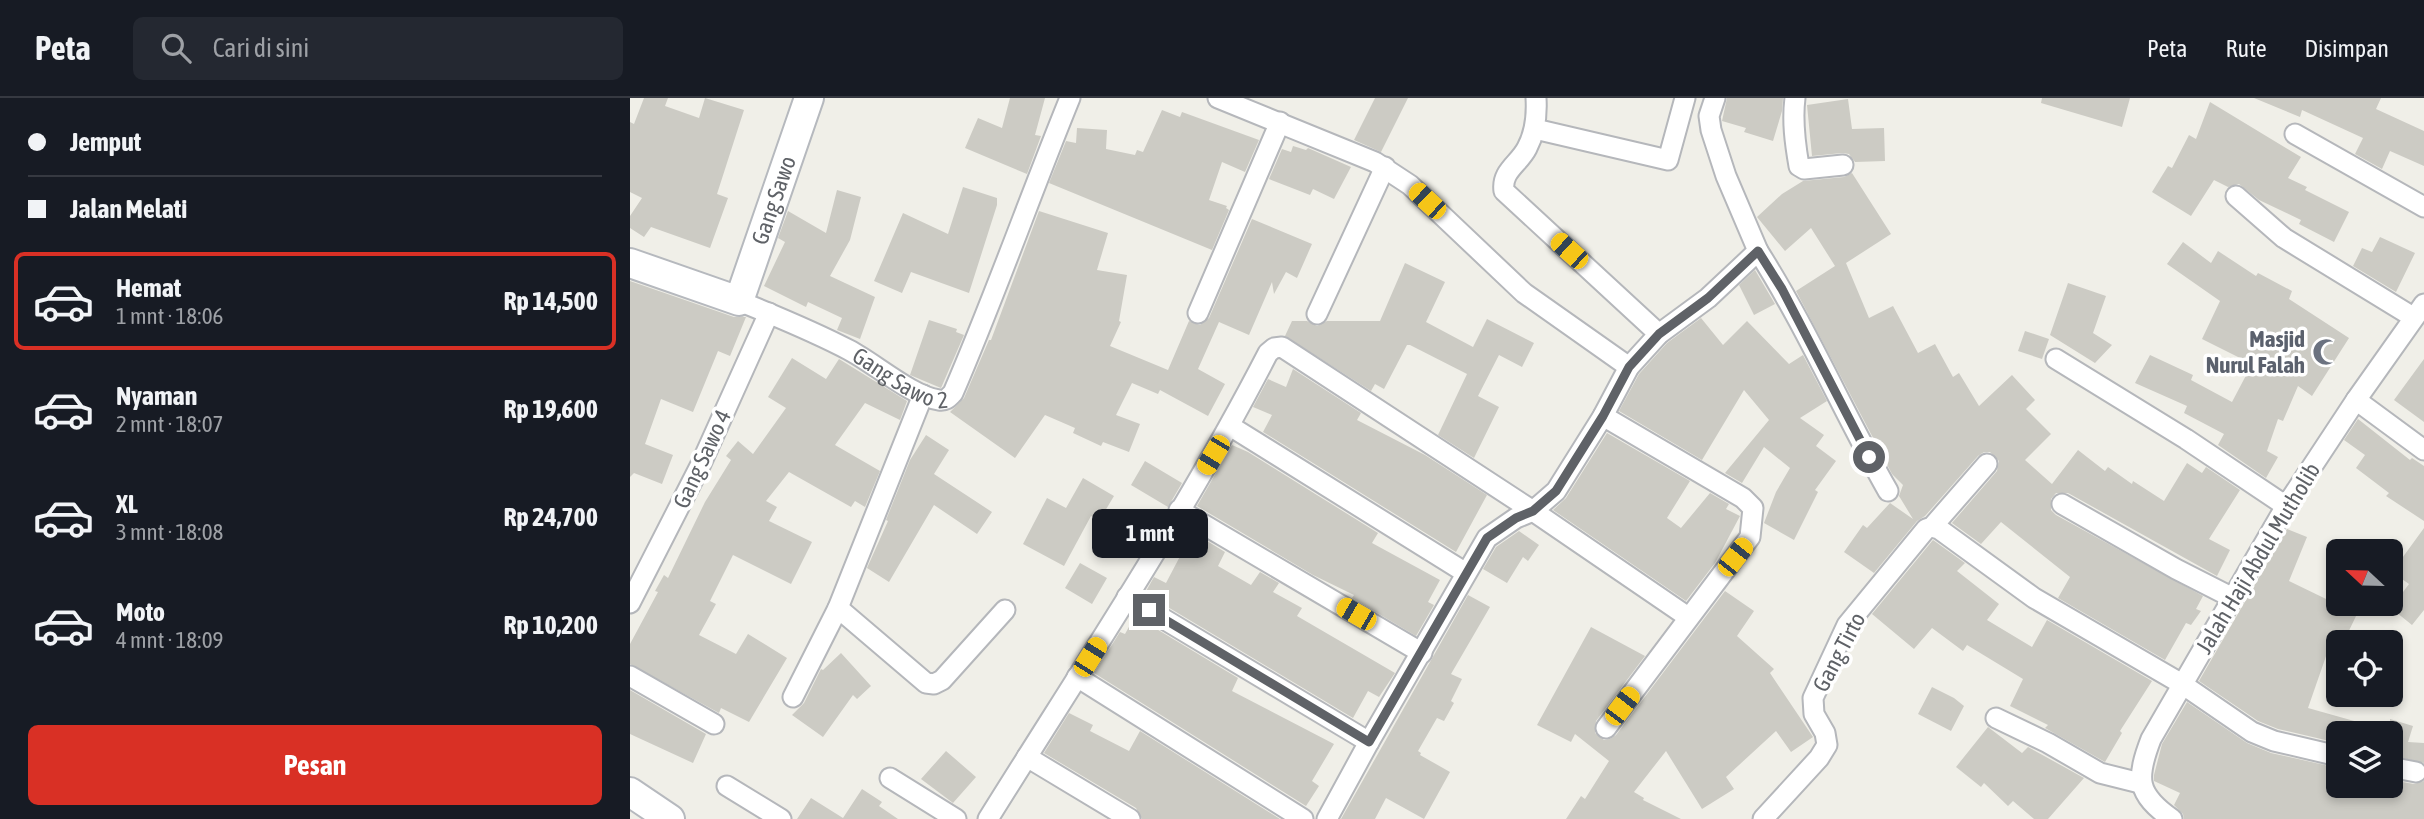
<!DOCTYPE html>
<html lang="id">
<meta charset="utf-8">
<style>
:root{--surface:#171b24;--page:#242831;--text:#f1f3f6;--muted:#9ea1a6;--line:#363941;--accent:#d93025}
body{margin:0;font-family:"Asap Condensed",sans-serif;background:var(--page);color:var(--text);height:100vh;display:flex;flex-direction:column;font-size:26px;white-space:nowrap}
*{box-sizing:border-box;margin:0}
p{font-size:23px;color:var(--muted)}
.icon{flex:none;width:38px;height:38px;fill:none;stroke:currentColor;stroke-width:2;stroke-linecap:round;stroke-linejoin:round}
.map{position:relative;flex:1;overflow:hidden}
.details{display:flex;flex-direction:column;background:var(--surface);width:630px}
.details>*{flex:none}
.top-card{display:grid;align-content:center;height:154px;padding:0 28px;background:var(--surface)}
.needle{width:46px;rotate:292deg}
.tools{position:absolute;left:1696px;top:441px;display:grid;gap:14px}
.tools a{display:grid;place-items:center;width:77px;height:77px;border-radius:10px;background:var(--surface);box-shadow:0 4px 10px #0003;font-size:35px}
.end{position:absolute;width:32px;height:32px;margin:-16px;border:9px solid #5f6267;background:#fff;box-shadow:0 0 0 4px #fff}
.from{border-radius:50%}
.bubble{position:absolute;height:49px;border-radius:10px;background:var(--surface);box-shadow:0 4px 10px #0003;font-size:23px;font-weight:700;line-height:49px;text-align:center}
.car{position:absolute;width:21px;height:42px;margin:-21px -10px;border-radius:9px;box-shadow:0 0 5px 2px #0007;background:linear-gradient(#f5c518 24%,#345 0 40%,#f5c518 0 76%,#345 0 86%,#f5c518 0)}
.top-card b{display:flex;align-items:center;gap:24px;height:66px;font-size:26px}
.top-card b+b{border-top:2px solid var(--line)}
.top-card i{width:18px;height:18px;background:var(--text)}
ul{padding:0;list-style:none}
li{display:flex;align-items:center;gap:21px;height:98px;margin:0 14px 10px;padding:0 14px;border:4px solid transparent;border-radius:10px}
li div{flex:1}
li b{display:block;font-size:26px}
li em{font-style:normal;font-weight:700}
li.selected{border-color:var(--accent)}
li>.icon{width:63px;height:63px;stroke-width:1.5}
.primary-button{display:flex;gap:14px;margin-top:auto;padding:14px 28px}
.primary-button a{flex:1;height:80px;border-radius:10px;background:var(--accent);color:#fff;font-size:28px;font-weight:700;line-height:80px;text-align:center}
header{display:flex;align-items:center;gap:42px;box-sizing:border-box;height:98px;padding:0 35px;background:var(--surface);border-bottom:2px solid var(--line)}
header strong{font-size:33px}
nav{display:flex;gap:38px;margin-inline-start:auto;font-size:24px}
.search{width:490px;height:63px;background:var(--page);display:flex;align-items:center;gap:18px;box-sizing:border-box;padding:0 24px;border-radius:10px;color:var(--muted);font-size:26px}
main{display:flex;flex:1;min-height:0}
.map>svg:first-child{display:block}
</style>
<header>
<strong>Peta</strong>
<div class="search"><svg class="icon" aria-label="search" viewBox="0 0 24 24"><circle cx="10" cy="10" r="6"/><path d="M15 15l6 6"/></svg>Cari di sini</div>
<nav><a>Peta</a><a>Rute</a><a>Disimpan</a></nav>
</header>
<main>
<section class="details">
<div class="top-card">
<b><i class="from"></i>Jemput</b>
<b><i></i>Jalan Melati</b>
</div>
<ul>
<li class="selected"><svg class="icon" aria-label="car" viewBox="0 0 24 24"><path d="M5 17H2v-5l4-1 3-4h7l3 4 3 1v5h-3M9 17h6M6 11h13"/><circle cx="7" cy="17" r="2"/><circle cx="17" cy="17" r="2"/></svg><div><b>Hemat</b><p>1 mnt · 18:06</p></div><em>Rp 14,500</em></li>
<li><svg class="icon" aria-label="car" viewBox="0 0 24 24"><path d="M5 17H2v-5l4-1 3-4h7l3 4 3 1v5h-3M9 17h6M6 11h13"/><circle cx="7" cy="17" r="2"/><circle cx="17" cy="17" r="2"/></svg><div><b>Nyaman</b><p>2 mnt · 18:07</p></div><em>Rp 19,600</em></li>
<li><svg class="icon" aria-label="car" viewBox="0 0 24 24"><path d="M5 17H2v-5l4-1 3-4h7l3 4 3 1v5h-3M9 17h6M6 11h13"/><circle cx="7" cy="17" r="2"/><circle cx="17" cy="17" r="2"/></svg><div><b>XL</b><p>3 mnt · 18:08</p></div><em>Rp 24,700</em></li>
<li><svg class="icon" aria-label="car" viewBox="0 0 24 24"><path d="M5 17H2v-5l4-1 3-4h7l3 4 3 1v5h-3M9 17h6M6 11h13"/><circle cx="7" cy="17" r="2"/><circle cx="17" cy="17" r="2"/></svg><div><b>Moto</b><p>4 mnt · 18:09</p></div><em>Rp 10,200</em></li>
</ul>
<div class="primary-button"><a>Pesan</a></div>
</section>
<div class="map">
<svg width="1794" height="721" viewBox="0 0 1794 721">
<rect width="100%" height="100%" fill="#f0efe8"/>
<path fill="#cccbc4" d="M14,0h24l-3,8 34,12 6,-20 39,12 -27,84 11,4 -18,50 -59,-21 -7,10 -14,-9v-12l12,-18 -12,-6v-70l4,2z
M380,0h35l-10,37 6,1 -14,38 -62,-26 13,-30 24,10z
M745,0h33l-27,54 -27,-12z
M1097,0h56l-1,13 -9,30 -29,-9 2,-4 -24,-7z
M1412,0h88l-8,29 -81,-24z
M1624,0h127l-5,11 48,22v35l-34,-15 -8,18 -27,-15 8,-16 -61,-28 -2,7z
M1218,1l4,30 32,-1 1,33 -30,1 -6,-8 -7,-1 -30,3 -5,-51z
M1580,4l91,55 -13,21 19,9 -2,3 44,22 -15,30 -35,-18 2,-4 -42,-20 -20,-16 -11,3 -14,-7 -23,36 -39,-24 16,-26 4,2 17,-33 7,4z
M532,12l18,7 2,-5 77,28 -14,32 -23,-10 -13,38 18,6 -1,2 3,2 -17,40 -163,-67 17,-42 10,2 1,-15 30,2 -1,19 29,6 2,-5 6,2z
M663,48l13,4 2,-2 43,19 -17,32 -21,-10 -3,6 -41,-16 13,-30 9,3z
M1222,75l39,61 -45,29 23,55 24,-12 25,47 17,-9 18,33 6,-4 20,33 33,-31 23,25 -9,9 25,25 -26,26 27,24 26,-34 27,21 3,-4 24,17 1,-3 31,20 23,-38 15,10 4,-6 34,23 -31,49 21,11 -13,26 -149,-83h-12l-5,6v11l5,5 147,81 -7,13 5,2 -10,14 -5,-2 -21,37 -107,-62 12,-21 -69,-55 -20,22 -29,-21 45,-52 2,-10 -9,-9h-6l-6,4 -53,60 -8,5 -43,52 -30,-21 19,-27 4,3 23,-25 23,16 -14,-23 4,-11 -11,-11 -96,-183 39,-25 -24,-38 -26,23 -28,-34 25,-23 21,-13 41,-4z
M333,89l34,11v7l-28,88 -58,-21 -9,21 -28,-12 29,-68 45,21z
M207,92l24,7 -11,43 -20,36 45,21 -15,42 -23,-9 5,-12 -34,-16 -2,5 -42,-21 21,-44 -7,-4 10,-27 38,22z
M409,113l69,22 -11,37 30,5 -8,46 2,1 -11,24 58,24 21,-49 11,4 9,-7 43,-99 60,25 -15,34 -11,-6 -12,22 -2,-12 -23,53 -30,-13 -21,47 27,15 -17,32 -48,-26 -2,4 -26,-11 -16,32 24,9 -11,28 -26,-10 -2,4 -28,-13 2,-5 -30,-13 -30,43 -65,-46 14,-14 25,-58h2z
M1750,139l35,16 -19,39 -43,-26 9,-18 10,4z
M1553,144l28,21 7,-12 38,25 2,-3 34,18 -3,8 60,39 -37,58 -14,-10 -15,35 -5,-2 -11,32 11,6 -12,21 -48,-33 6,-11 -40,-21 3,-7 -52,-23 15,-28 43,20 -2,5 41,22 20,-38 -50,-25 18,-38 -53,-37z
M775,165l40,19 -19,40 47,25 14,-28 47,24 -12,24 -23,-12 -21,41 21,11 -25,51 -36,-23 29,-61 -57,-29h-3l-23,44 -9,-5 -4,7 -86,-55 7,-15h15l10,5 10,-5h53z
M1125,172l20,34 -21,11 -15,-30z
M0,183l104,36h12l-16,39 -12,-5 -25,61 -32,-13 -16,45 28,11 -11,29 -28,-11 -4,4z
M1438,185l38,13 -13,37 19,12 -17,18 -45,-28z
M1071,220l22,27 24,-24 42,43 14,-9 24,46 -27,17 24,17 -8,11 20,15 -21,29 3,2 -24,48 -30,-17 12,-31 14,-24 -26,-21 -22,36 -17,-10 44,-53 -25,-30 -42,70 -83,-49 20,-37 28,-31z
M299,222l28,9 -1,3 8,3 -23,53 -31,-13z
M1395,233l24,8 -7,20 -24,-8z
M162,260l34,21 13,-20 68,42 -7,19 -35,-17 -30,42 45,26 -15,36 -10,-6 -4,6 -62,-35 -23,29 11,6 -8,14 43,21 -21,42 -58,-29 -23,46 6,3 -17,31 37,19 12,-20 39,24 -38,64 -28,-14 -2,5 -89,-49v-20l28,-52 -3,-1 9,-16 4,3 37,-76 26,-42 -5,-4 12,-15 15,13 33,-46 -18,-11z
M1794,261v63l-30,-22z
M663,271l68,44 -4,7 68,35 62,40 -31,57 -193,-120 9,-17 -19,-8 15,-28 18,8z
M1728,321l52,41 2,-2 12,8v55l-38,-25 3,-3 -33,-25 9,-13 -21,-15z
M977,335l83,48 -23,37 14,10 29,-35 19,11 -3,5 14,7 -25,47 -29,38 -133,-91 13,-12z
M296,337l23,15 -15,24 58,38 -15,22 -43,-29 -45,77 -22,-14 21,-47 -2,-1 24,-60z
M602,347l16,7 130,81 -6,10 68,37 -12,22 6,3 -18,31 -64,-38 2,-3 -41,-20 -116,-69z
M515,363l37,22 -14,24 -37,-22z
M453,380l31,18 -15,25 -8,-5 -27,50 -41,-22 24,-46 19,10z
M554,429l41,25 -7,14 33,19 9,-13 19,11 -6,9 29,16 -5,8 98,57 -16,24 -11,-6 -15,27 -207,-124 -1,-1 9,-16 12,6 21,-40 -9,-4z
M1794,430v82l-12,15 -21,-17 18,-24 -17,-12z
M1657,431l20,8 -18,44 68,33 -13,27 -11,-5 -25,72 71,20 -1,5h-40v10l-60,-14 -20,-8 -59,-40z
M889,433l20,14 -11,16 -5,-4 -16,26 -24,-14 13,-22z
M1303,442l32,23 -8,8 42,33 -12,16 45,27 15,-27 105,61 -32,50 2,2 -17,29 -60,-34 3,-3 -38,-19 13,-27 -56,-34 -4,6 -31,-23 -18,21 -42,-35z
M450,465l27,15 -15,26 -27,-16z
M1095,493l29,20 -17,25 37,33 -4,4 43,64 -22,15 -15,-21 -50,46 8,12 -32,20 -36,-58 -32,41 10,6 -1,2 38,19h-115l15,-23 4,3 24,-38 -34,-27 -4,8 -34,-17 54,-98 54,29 -49,65 -1,12 9,7 6,-1 6,-4z
M838,497l22,12 -39,67 11,5 -11,22 3,2 -10,18 -7,-3 -19,33 3,2 -1,2 30,17 -26,47 -38,-21 -11,21h-34z
M505,518l103,62 -6,13 102,53 -22,37 7,5 -13,20 -212,-133 26,-41 5,2z
M211,555l30,33 -14,13 -4,-4 -30,42 -31,-22 12,-12 17,-34 2,1z
M1302,589l22,11 10,8 -13,25 -33,-17z
M0,592l76,44 -13,29 -63,-29z
M1557,604l60,41 24,10 67,15v18h52v-6l24,4 10,-3v38h-240l-1,-5 -9,-9 6,-12 -26,-12v-6l8,-31z
M439,615l24,12 -3,6 39,20 11,-20 140,88h-138l-6,-11 -92,-55z
M1760,621l23,7 -5,16 16,1v20l-34,-8z
M1358,629l34,26 6,-6 56,31 -36,41h-14l-21,-18 -5,5 -24,-23 -3,4 -25,-20z
M316,653l30,26 -23,26 -32,-24z
M232,691l20,13 -3,4 19,13h-101l14,-21 32,20z"/>
<g fill="none" stroke-linecap="round" stroke-linejoin="round">
<defs>
<g id="street">
<path d="M588,0l157,64 35,23 114,108 105,74"/>
<path d="M906,0c1,17 -1,35 -9,50 -8,16 -26,23 -23,43l155,143"/>
<path d="M1165,0c-3,23 0,45 4,68l5,3 39,-4"/>
<path d="M905,31l133,31 17,-62"/>
<path d="M1665,36l129,73"/>
<path d="M1606,98l48,42 129,79"/>
<path d="M1128,153c49,77 85,161 130,240"/>
<path id="s1" d="M109,203c37,15 74,30 110,49 25,13 64,47 90,50 7,1 9,-2 14,-7 42,-97 77,-197 117,-295"/>
<path d="M568,215l82,-191"/>
<path d="M687,216l68,-147"/>
<path d="M1426,261l130,80 100,67"/>
<path d="M1726,302l68,50"/>
<path d="M973,318l140,82 10,10 -3,29 -144,191"/>
<path d="M600,328l236,147"/>
<path d="M1432,406l114,65 57,29"/>
<path d="M549,412l243,143"/>
<path d="M1302,429l7,2 95,69 148,86 70,48 22,9 64,15"/>
<path d="M497,499l242,145"/>
<path d="M0,505l70,-137 69,-153"/>
<path d="M208,510l88,75 8,1 8,-4 63,-70"/>
<path d="M0,578l84,48"/>
<path d="M447,579l226,142"/>
<path d="M163,599l45,-89 85,-213"/>
<path d="M1366,620l52,25 52,30 40,10"/>
<path d="M397,659l103,62"/>
<path d="M1760,669l26,5"/>
<path d="M260,680l66,41"/>
<path d="M97,688l54,33"/>
<path d="M358,721c96,-154 197,-305 280,-466l6,-5 8,-1 251,164 155,106"/>
<path d="M697,721l42,-77 118,-204 29,-20 17,-7 23,-20 47,-75 26,-49 30,-33 49,-36 50,-47 -32,-75 -15,-46 -2,-14 6,-18"/>
<path d="M1133,721l56,-61 8,-13 -2,-12 -11,-19 -1,-16 34,-73 79,-96 6,-2 55,-63"/>
<path d="M1542,721c-36,-25 -36,-41 -21,-80l135,-233 70,-106 68,-96"/>
</g>
<g id="secondary">
<path id="s2" d="M0,165l109,38 70,-203"/>
<path d="M0,694l40,27"/>
</g>
</defs>
<use href="#street" stroke="#b5b7bb" stroke-width="23"/>
<use href="#secondary" stroke="#b6b9be" stroke-width="32"/>
<use href="#street" stroke="#fff" stroke-width="19"/>
<use href="#secondary" stroke="#fff" stroke-width="28"/>
</g>
<g fill="none" stroke-linecap="round" stroke-linejoin="round">
<path stroke="#5f6267" stroke-width="9" d="M519,512l220,132 118,-204 29,-20 17,-7 23,-20 47,-75 26,-49 30,-33 49,-36 50,-47 24,38 87,168"/>
</g>
<defs>
<symbol id="mosque-bare" viewBox="-9 -9 18 18"><path d="M3.5-4.9A6 6 0 1 0 3.5 4.9A5 5 0 1 1 3.5-4.9Z" fill="#6b7280" stroke="#fff" stroke-width="2.5" paint-order="stroke"/></symbol>
</defs>
<g fill-rule="evenodd">
<use href="#mosque-bare" x="1677" y="235" width="38" height="38"/>
</g>
<g text-anchor="middle" dominant-baseline="central" stroke-width="7" stroke-linejoin="round" paint-order="stroke">
<g font-size="23" fill="#5f6267" stroke="#fff">
<text stroke="none"><textPath href="#s2" startOffset="222">Gang Sawo</textPath></text>
<text stroke="none"><textPath href="#s1" startOffset="180">Gang Sawo 2</textPath></text>
<text transform="translate(72 361) rotate(-65)">Gang Sawo 4</text>
<text transform="translate(1628 460) rotate(-59)">Jalah Haji Abdul Mutholib</text>
<text transform="translate(1209 554) rotate(-62)">Gang Tirto</text>
</g>
<g font-size="23" font-weight="bold" fill="#5b616d" stroke="#fff" text-anchor="end">
<text x="1675" y="241">Masjid<tspan x="1675" dy="26">Nurul Falah</tspan></text>
</g>
</g>
</svg>
<div class="tools">
<a><svg class="needle" viewBox="-14 -14 28 28"><path d="M0-13l5 13h-10z" fill="#e53935"/><path d="M0 13l5-13h-10z" fill="#9ea1a6"/></svg></a>
<a><svg class="icon" aria-label="locate" viewBox="0 0 24 24"><circle cx="12" cy="12" r="6"/><path d="M12 2v4M12 18v4M2 12h4M18 12h4"/></svg></a>
<a><svg class="icon" aria-label="layers" viewBox="0 0 24 24"><path d="M12 4l9 5-9 5-9-5zM3 14l9 5 9-5"/></svg></a>
</div>
<i class="end from" style="left:1239px;top:359px"></i>
<i class="end" style="left:519px;top:512px"></i>
<div class="bubble" style="left:462px;top:411px;width:116px">1 mnt</div>
<i class="car" style="left:797px;top:103px;rotate:313deg"></i>
<i class="car" style="left:939px;top:153px;rotate:312deg"></i>
<i class="car" style="left:583px;top:357px;rotate:211deg"></i>
<i class="car" style="left:1105px;top:459px;rotate:38deg"></i>
<i class="car" style="left:726px;top:516px;rotate:300deg"></i>
<i class="car" style="left:460px;top:559px;rotate:32deg"></i>
<i class="car" style="left:992px;top:608px;rotate:37deg"></i>
</div>
</main>
